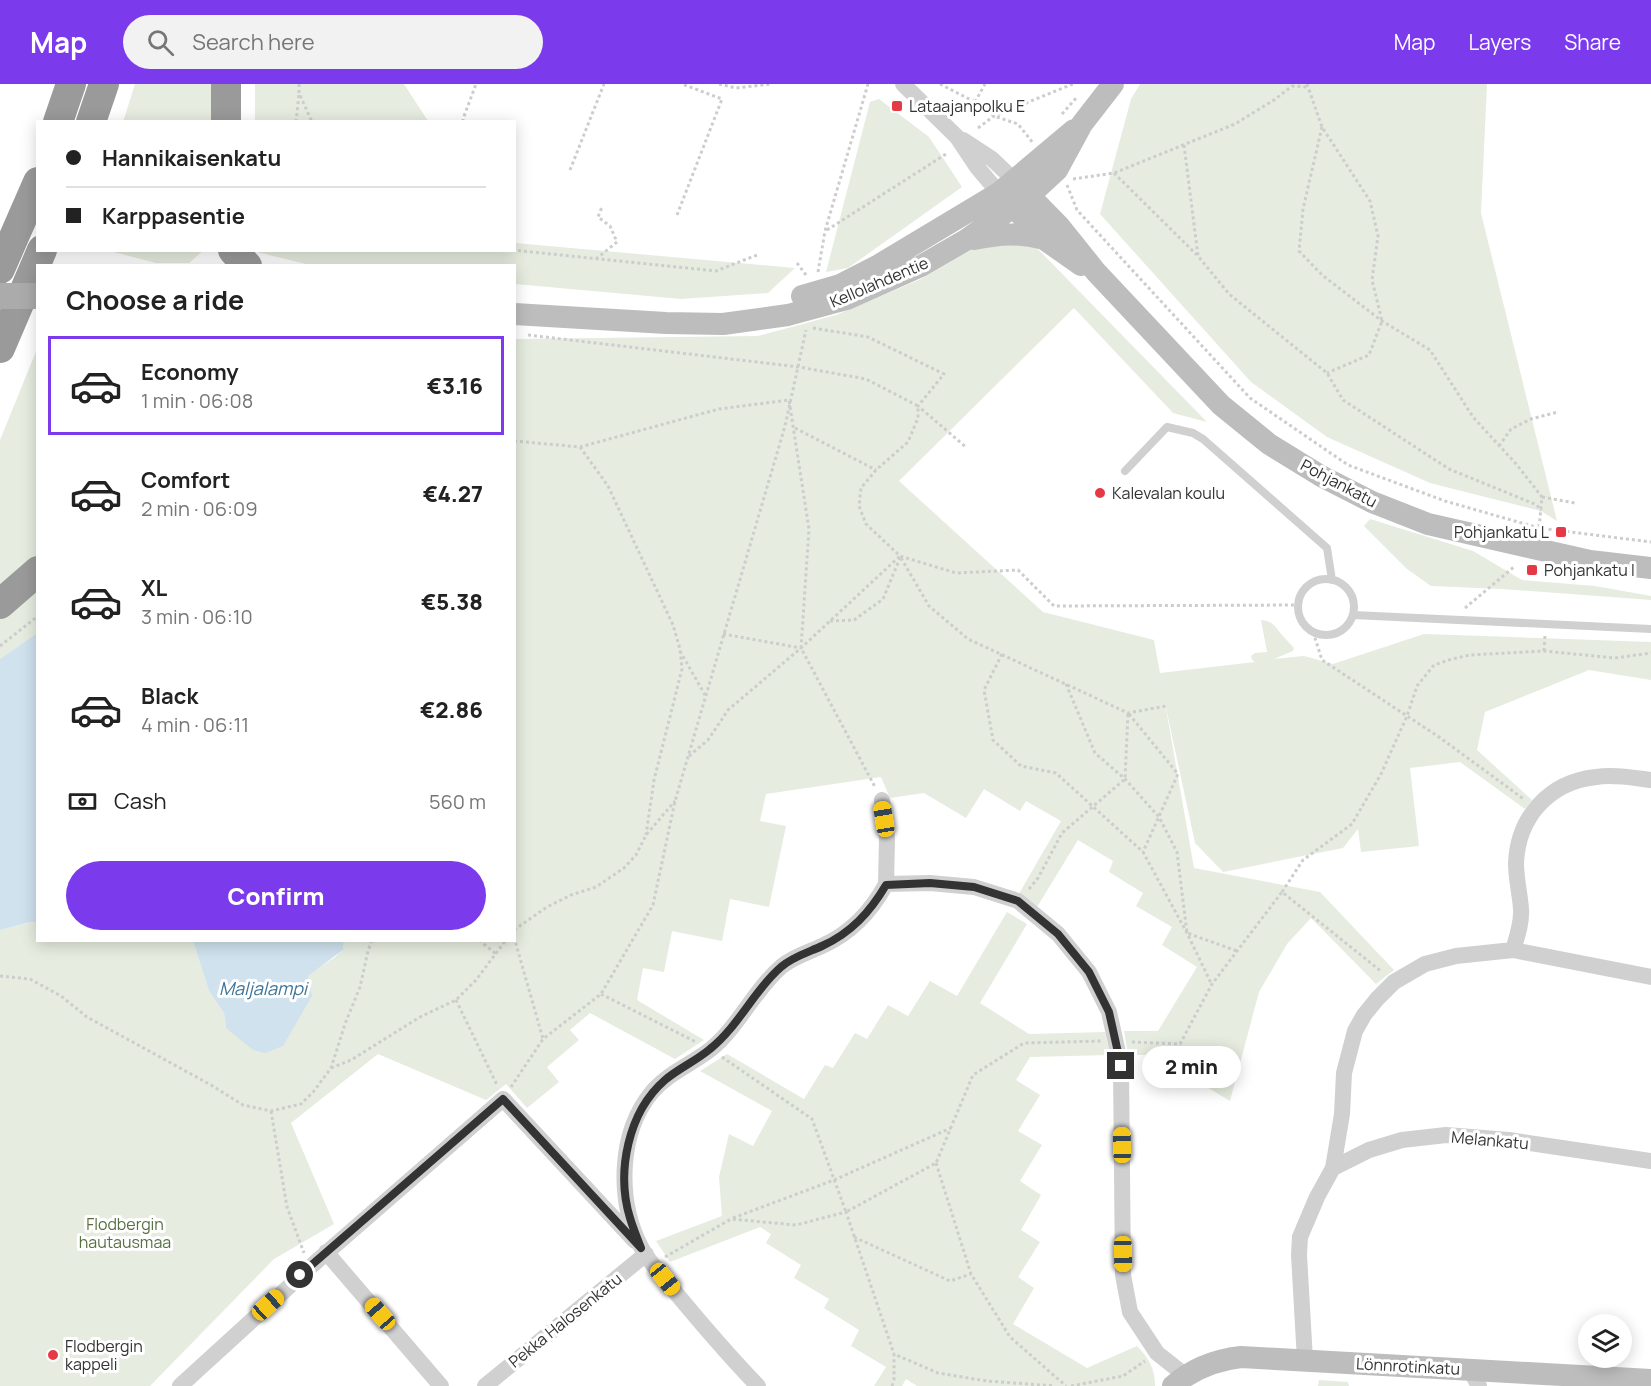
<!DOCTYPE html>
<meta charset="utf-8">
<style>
:root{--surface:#fff;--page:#f2f2f2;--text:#222;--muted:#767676;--line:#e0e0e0;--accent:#7c3aed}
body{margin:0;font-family:Manrope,sans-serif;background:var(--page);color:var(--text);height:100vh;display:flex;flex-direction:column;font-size:22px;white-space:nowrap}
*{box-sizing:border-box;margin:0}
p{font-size:20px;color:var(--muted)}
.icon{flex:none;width:33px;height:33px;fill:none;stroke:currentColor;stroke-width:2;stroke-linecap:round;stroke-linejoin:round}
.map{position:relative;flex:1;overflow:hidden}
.drawer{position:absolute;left:36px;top:180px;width:480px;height:678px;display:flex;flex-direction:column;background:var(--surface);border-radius:0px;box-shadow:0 3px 15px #0003}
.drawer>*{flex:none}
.hud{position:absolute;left:36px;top:36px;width:480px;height:132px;border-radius:0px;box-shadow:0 3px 15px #0003;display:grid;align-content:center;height:132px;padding:0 30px;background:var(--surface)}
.fabs{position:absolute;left:1578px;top:1230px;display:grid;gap:12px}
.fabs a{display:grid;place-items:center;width:54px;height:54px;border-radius:50%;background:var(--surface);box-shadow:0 3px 15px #0003;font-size:30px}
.end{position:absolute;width:27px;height:27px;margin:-14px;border:8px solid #333;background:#fff;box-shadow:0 0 0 3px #fff}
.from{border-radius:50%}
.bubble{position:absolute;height:42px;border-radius:21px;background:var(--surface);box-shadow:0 3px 15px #0003;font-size:20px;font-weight:800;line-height:42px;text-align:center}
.car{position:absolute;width:18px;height:36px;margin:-18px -9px;border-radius:8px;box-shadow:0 0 4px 2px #0007;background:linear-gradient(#f5c518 24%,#345 0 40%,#f5c518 0 76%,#345 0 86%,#f5c518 0)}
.hud b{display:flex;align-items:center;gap:21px;height:57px;font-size:22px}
.hud b+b{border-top:2px solid var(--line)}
.hud i{width:15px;height:15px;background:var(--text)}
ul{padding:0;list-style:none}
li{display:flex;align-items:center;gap:18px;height:99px;margin:0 12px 9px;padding:0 18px;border:3px solid transparent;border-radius:0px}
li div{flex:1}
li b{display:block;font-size:22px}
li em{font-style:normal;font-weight:800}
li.active{border-color:var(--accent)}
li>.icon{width:54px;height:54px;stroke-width:1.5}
h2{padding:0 30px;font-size:27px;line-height:72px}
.pay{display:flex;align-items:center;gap:15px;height:66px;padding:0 30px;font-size:22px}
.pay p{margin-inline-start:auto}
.action{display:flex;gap:12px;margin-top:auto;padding:12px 30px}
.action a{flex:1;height:69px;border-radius:36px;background:var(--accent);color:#fff;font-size:24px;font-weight:800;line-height:69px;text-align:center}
header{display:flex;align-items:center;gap:36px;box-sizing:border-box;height:84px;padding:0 30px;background:var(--accent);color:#fff}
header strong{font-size:28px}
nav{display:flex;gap:33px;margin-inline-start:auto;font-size:21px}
.search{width:420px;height:54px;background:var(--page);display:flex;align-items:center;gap:15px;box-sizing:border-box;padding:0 21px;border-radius:33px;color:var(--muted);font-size:22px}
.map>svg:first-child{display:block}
</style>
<header>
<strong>Map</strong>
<div class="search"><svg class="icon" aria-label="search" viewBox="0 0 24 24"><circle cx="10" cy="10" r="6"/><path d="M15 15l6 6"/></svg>Search here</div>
<nav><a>Map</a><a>Layers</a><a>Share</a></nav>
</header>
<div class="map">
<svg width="1651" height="1302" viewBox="0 0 1651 1302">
<rect width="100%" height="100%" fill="#fff"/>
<path fill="#e6ecdf" d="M135,0h76v37l-88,1z
M255,0h149l24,37h-173z
M1140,0h347l-6,129 76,308 -16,-10 -111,-28 -103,-46 -76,-55 -151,-168 31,-115z
M879,15l50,38 33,50 -114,81 -22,4 44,-170z
M992,154l40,5 175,179 -34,-9 -99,-105 -175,173 144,131 111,28 6,33 95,-11 -3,-2 -1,-4 4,-3 12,-1 -6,-32c14,1 14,8 23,17 3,4 7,7 10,11l-1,3 -19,8 30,-3 29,8 91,-30 227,8v38l-62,-10 -104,42 -8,38 55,50 -7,9 -65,-47 -50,6 9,78 -58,6 -3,-23 -15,19 -120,24 -28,-29 -30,-140 29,165 126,24 74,78 -18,14 -65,-66 -24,26 -28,48 -29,109 -77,-46h-25l-4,-24h34l39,-64 -35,-22 10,-18 -36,-21 7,-13 -34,-21 4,-11 -35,-21 -41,67 -20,-10 44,-76 -35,-20 -6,10 -36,-22 -18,29 -42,-25 -34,5 -9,-21 -115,17 -6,27 26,5 -17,81 -39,-8 -8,42 -50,-10 -8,41 -21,-4 -6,32 67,40 -29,19 -85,-46 -20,17 9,10 -32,27 12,15 -32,26 -21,-24 -20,16 -108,-46 -87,69 43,101 -60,35 -124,127h-150v-456l30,-8 7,1 1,17 155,1 16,50 15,22 2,15 108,-70 9,-8 1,-9 170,-1 1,-601 243,-3 78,-21 85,-36z
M515,159l280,25 -27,25 -87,6 -166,-15 -1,-18h-200l-57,-14v-2h257z
M110,167h93l-14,12h-33z
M37,265v284l-37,26v-219z
M1370,435l103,32 49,29 73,6 56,10v4l-149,-11 -71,-3 -24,-17 -43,-43z
M1007,828l20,12 -47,79 49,31 76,-2 5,23 -80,2 -14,23 24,15 -22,36 24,14 -22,36 21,14 -20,35 19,12 -22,35 16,11 -21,36 74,44 50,-22c12,12 18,23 18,40h-238l-11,-7 -4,7h-28l12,-19 -35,-21 8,-16 -35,-22 5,-9 -35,-21 7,-13 -35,-22 5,-9 -11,-7 -90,35 -14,-21 66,-25 -3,-39 10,-43 24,12 19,-35 -72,-40 27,-17 77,45 21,-34 8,3 22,-35 12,6 21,-34 20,11 22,-35 27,15z
M1319,1296l29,2 1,4h-31z"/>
<path fill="#cfe2ee" d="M37,549v290l-7,-1 -30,8v-271z
M193,857v-1l151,1 -1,9 -35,26 4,20 -29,50 -18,7 -12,-3 -27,-22 -2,-15 -15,-22z"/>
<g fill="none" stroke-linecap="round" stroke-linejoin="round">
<path stroke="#cdcdcd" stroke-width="3" stroke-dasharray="3 3" stroke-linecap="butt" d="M299,0v9l13,29
M719,0l17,4 35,-4
M940,0l35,18 19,14 24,8 15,19
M1307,0l15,43 48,74 8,35 -6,44 10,41 -13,34 -42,18
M975,18l10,-18
M1062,30l15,-17
M296,38l3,-28
M463,38v-3l13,-35
M1322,43l-19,82 -4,42 23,24 60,46 48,29 43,67 44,48 25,32 -3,31
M978,44l16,-12 79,-32
M1184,61l14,111 31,38 98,79 16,27 106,69 88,36 4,6
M570,86l34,-86
M1114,89l83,82
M1073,95l41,-6 121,-49 39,-24 18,-14 15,1
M1067,101l10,25 173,188 98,67 97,36 94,27 112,14
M677,131l45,-116 -40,-15
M827,146l119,-76
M512,166l204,21 41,-16
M596,175l21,-17 -7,-16 -12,-9 4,-10
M797,179l9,12
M818,188l7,-41 43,-147
M813,244l55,9 76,37 -26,32 49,42
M528,251l271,32 67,12 52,27v12l-10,24 -32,28 -15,18 -2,18 7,18 34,32 56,17 62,-3 36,36 245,-1
M795,344l81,42
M514,357l66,6 139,-38 70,-9 20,129 -8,119 74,139
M1499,362l12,-17 20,-10 27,-7
M580,363l28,39 65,139 7,24 2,20 -28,111 -8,55
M1542,413l33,6
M901,474l28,48 39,33 160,74 38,-7
M1465,524l50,-42
M830,537l24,-1 29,-21 17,-41
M1313,548l9,28 117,77 86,63
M723,550l78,14
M0,562l38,-30
M680,567l25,44
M1544,567l1,-16
M1002,570l-18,36 9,50 28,26 35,7 87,79 44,81 24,50
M1066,600l29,69 30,26 34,38 18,35 10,81 50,18
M1129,630l49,60 -35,78
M689,672l19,-16 20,-30 73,-62 99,-92
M1029,805l9,-11 24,-45 63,-54 3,-66
M1282,808l21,-32 49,-36 29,-50 26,-58 10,-30 17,-21 18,-6 18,-4 74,-4 71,7 36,-5
M514,846l33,-23 24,-12 25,-8 28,-19 12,-13 10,-20 29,-34
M514,853l29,102
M479,856l17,14
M0,892l30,3 31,17 26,21 124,68 32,20 28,6 30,-7 13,-13 17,-23 14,-44 15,-37 8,-36 4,-11
M601,910l95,48
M456,916l41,85
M1132,958l48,2 32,-60 70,-92 100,80
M722,973l90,62 34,93 90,-49 37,-88 51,-32 77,-2
M331,984l20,-8 69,-43 36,-17 20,-20 30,-40
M511,1003l32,-48 58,-45 52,-89 22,-104 110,-375 21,-96
M271,1027l16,96 17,46
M936,1079l35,111 39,63 56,49
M733,1134l101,-38 117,-52
M854,1153l96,44 21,-7
M665,1173l66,-38 65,6 50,-13 48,142
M892,1302l2,-6v-26l44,19 49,8 68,5
M1071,1302l52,-10 22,-15"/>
<path stroke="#d0d0d0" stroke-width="8" d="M1125,387l42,-44 26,6 10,6 124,109 5,32
M1298 523a28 28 0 1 1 56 0a28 28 0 1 1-56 0Z
M1353,531l298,14"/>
<path stroke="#d0d0d0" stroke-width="16" d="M903,0l54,53 20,30 22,26
M963,56l29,19 23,22
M882,716l5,38 -1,46
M886,800l44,-1 44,4 44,14 40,33 31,38 20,40 12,54 2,209 7,37 27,41 29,23
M1513,866c4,-13 9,-27 8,-41 -1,-15 -5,-30 -5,-46 2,-46 33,-81 80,-86 18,-3 37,1 55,3
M1333,1084l36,-18 33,-10 44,-5 63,5 142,21
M326,1168l115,134
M1305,1276l-6,-105 1,-18 17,-40 16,-29 9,-54 2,-41 11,-42 9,-16 13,-16 17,-17 31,-18 31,-8 57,-6 138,27
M1470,1286l9,16
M180,1302l137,-125 186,-162 132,142
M485,1302l161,-132
M758,1302c-31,-32 -59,-65 -87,-99 -10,-13 -23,-26 -30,-40 -24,-46 -23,-114 11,-155 16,-19 40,-28 59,-43 28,-23 43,-59 71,-83 11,-9 27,-14 40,-20 29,-13 49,-34 64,-62"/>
<path stroke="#bdbdbd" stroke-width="22" d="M1015,97l45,46 36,45 125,133 48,39 52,32 51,26 56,22 162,37 61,7
M1003,112l41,43 37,26
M974,155c26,-5 44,-7 70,0
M802,212l38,-11 39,-20 120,-72 75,-63
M514,230l152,9 57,1 65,-9 59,-16 74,-33 45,-26 64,-45 27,-25 25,-46 31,-40
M1173,1302c20,-18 42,-26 68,-29l410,23"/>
<path stroke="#9a9a9a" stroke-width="30" d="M58,38l13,-38
M91,38l13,-38
M226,38v-38
M233,166l14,16
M0,185l38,-87
M0,264l42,-98
M0,520l38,-33"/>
<path stroke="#ababab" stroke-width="26" d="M0,212h38"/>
</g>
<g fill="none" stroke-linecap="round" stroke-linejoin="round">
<path stroke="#333" stroke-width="8" d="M300,1191l203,-176 138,149c-4,-10 -8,-20 -11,-30 -14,-46 -2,-106 35,-138 14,-12 31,-19 45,-31 29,-23 44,-59 71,-82 11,-10 28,-15 41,-21 29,-13 48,-34 64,-61l44,-2 44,4 44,14 40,33 31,38 20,40 12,54"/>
</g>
<g fill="#e63946" stroke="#fff" stroke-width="2">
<rect x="891" y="16" width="12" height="12" rx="3"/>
<circle cx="1100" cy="409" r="6"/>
<rect x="1555" y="442" width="12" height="12" rx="3"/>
<rect x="1526" y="480" width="12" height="12" rx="3"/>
<circle cx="53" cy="1271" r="6"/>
</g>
<g text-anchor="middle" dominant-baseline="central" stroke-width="6" stroke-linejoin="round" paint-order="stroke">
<g font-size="16" fill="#333" stroke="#fff" text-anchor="start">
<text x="909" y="22">Lataajanpolku E</text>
<text x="1112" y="409">Kalevalan koulu</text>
<text x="1549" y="448" text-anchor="end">Pohjankatu L</text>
<text x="1544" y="486">Pohjankatu I</text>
<text x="65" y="1262">Flodbergin<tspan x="65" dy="18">kappeli</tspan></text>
</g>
<g font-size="16" fill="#333" stroke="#fff">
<text transform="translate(879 198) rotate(-23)">Kellolahdentie</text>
<text transform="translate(1339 399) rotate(28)">Pohjankatu</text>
<text transform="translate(1490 1056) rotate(5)">Melankatu</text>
<text transform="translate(565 1236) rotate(-39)">Pekka Halosenkatu</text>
<text transform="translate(1408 1282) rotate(3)">Lönnrotinkatu</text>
</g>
<g font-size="16" fill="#56703f" stroke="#fff">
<text x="125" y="1140">Flodbergin<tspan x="125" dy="18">hautausmaa</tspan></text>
</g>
<g font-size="18" font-style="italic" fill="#3f7597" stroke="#fff">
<text x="263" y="904">Maljalampi</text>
</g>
</g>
</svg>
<div class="fabs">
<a><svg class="icon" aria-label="layers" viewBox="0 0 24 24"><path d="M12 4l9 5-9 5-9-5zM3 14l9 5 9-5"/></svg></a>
</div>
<i class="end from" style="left:300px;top:1191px"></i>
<i class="end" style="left:1121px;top:982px"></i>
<div class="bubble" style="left:1142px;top:962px;width:99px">2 min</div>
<i class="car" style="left:884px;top:735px;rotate:351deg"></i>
<i class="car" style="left:1122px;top:1061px;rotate:359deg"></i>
<i class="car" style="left:1123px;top:1170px;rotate:179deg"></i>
<i class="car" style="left:665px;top:1195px;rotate:141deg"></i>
<i class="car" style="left:268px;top:1221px;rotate:48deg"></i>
<i class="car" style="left:380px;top:1230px;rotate:319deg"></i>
<div class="hud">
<b><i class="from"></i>Hannikaisenkatu</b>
<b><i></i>Karppasentie</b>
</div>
<section class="drawer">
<h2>Choose a ride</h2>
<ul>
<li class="active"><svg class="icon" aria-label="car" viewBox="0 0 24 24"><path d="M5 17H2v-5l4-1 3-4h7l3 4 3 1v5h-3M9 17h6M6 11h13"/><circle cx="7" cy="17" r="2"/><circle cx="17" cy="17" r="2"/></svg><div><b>Economy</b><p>1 min · 06:08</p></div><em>€3.16</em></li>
<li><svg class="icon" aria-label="car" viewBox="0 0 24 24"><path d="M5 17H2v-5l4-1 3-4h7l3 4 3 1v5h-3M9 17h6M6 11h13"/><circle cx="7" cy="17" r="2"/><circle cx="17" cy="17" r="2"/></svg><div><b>Comfort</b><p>2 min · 06:09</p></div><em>€4.27</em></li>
<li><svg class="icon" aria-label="car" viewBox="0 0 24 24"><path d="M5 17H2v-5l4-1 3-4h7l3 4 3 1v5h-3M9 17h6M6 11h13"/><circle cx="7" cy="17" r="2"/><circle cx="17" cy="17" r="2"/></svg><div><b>XL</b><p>3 min · 06:10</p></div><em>€5.38</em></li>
<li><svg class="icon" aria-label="car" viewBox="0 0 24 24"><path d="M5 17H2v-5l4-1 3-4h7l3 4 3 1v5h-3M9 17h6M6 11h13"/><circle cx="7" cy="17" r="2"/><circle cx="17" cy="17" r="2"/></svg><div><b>Black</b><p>4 min · 06:11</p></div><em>€2.86</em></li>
</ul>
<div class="pay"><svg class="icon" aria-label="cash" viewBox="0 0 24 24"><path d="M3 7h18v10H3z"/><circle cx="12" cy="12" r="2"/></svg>Cash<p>560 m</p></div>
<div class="action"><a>Confirm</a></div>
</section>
</div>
